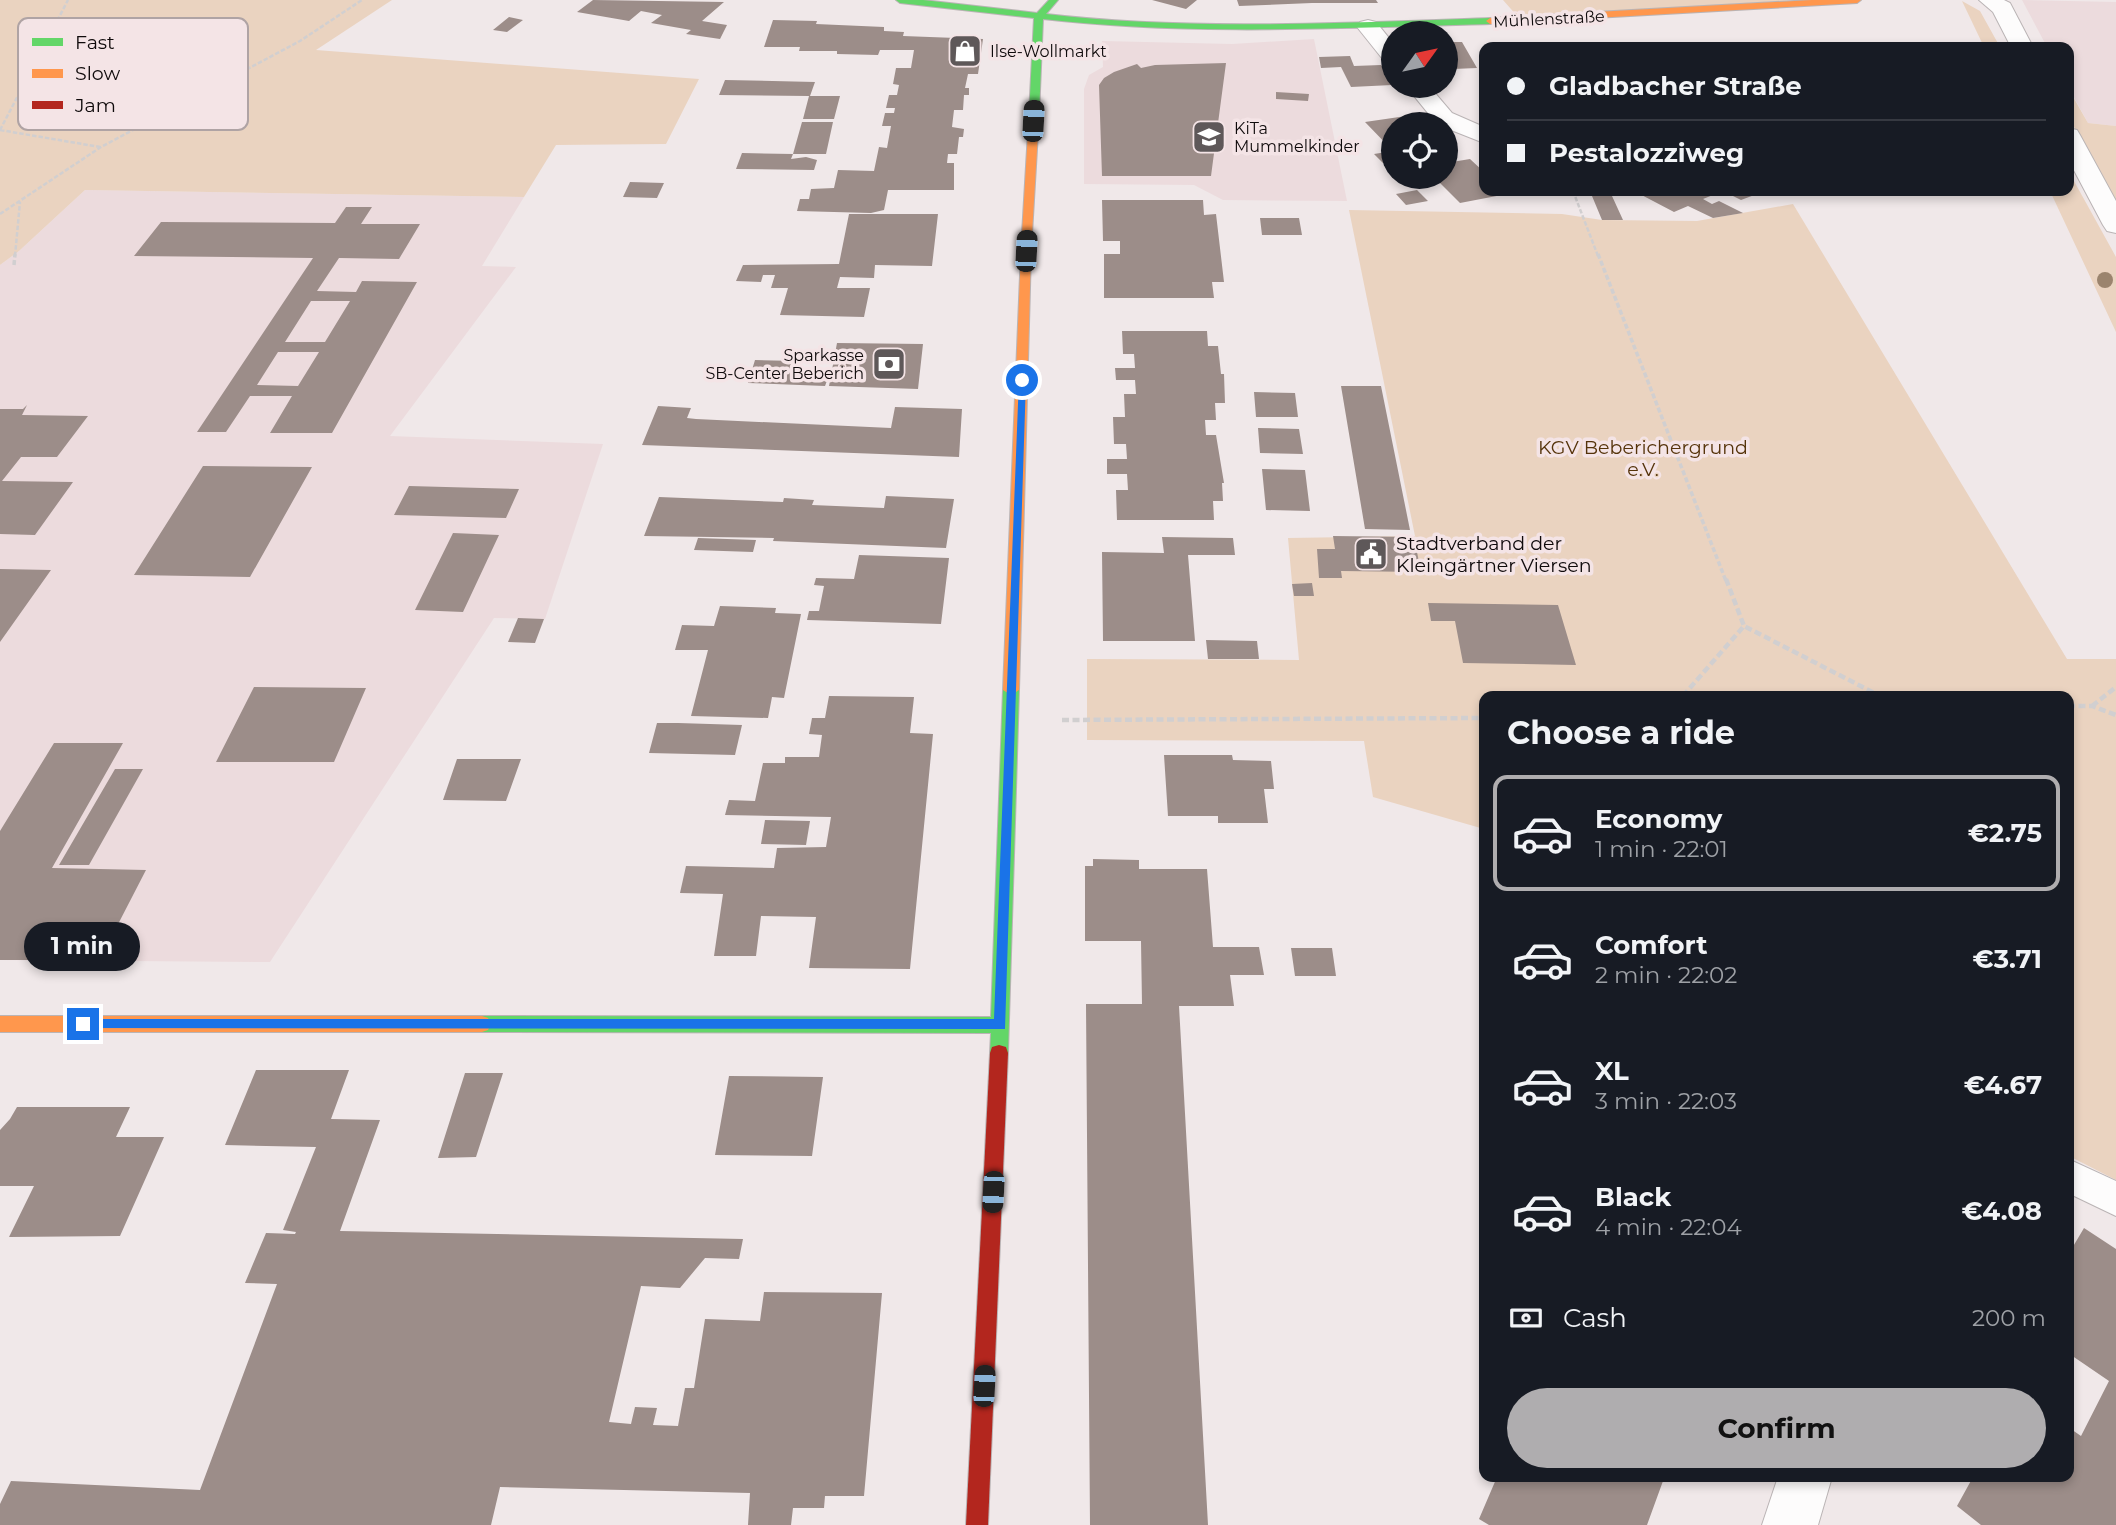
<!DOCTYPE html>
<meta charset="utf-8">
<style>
:root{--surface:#171b24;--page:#242831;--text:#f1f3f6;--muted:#9ea1a6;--line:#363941;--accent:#afadaf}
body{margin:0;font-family:Montserrat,sans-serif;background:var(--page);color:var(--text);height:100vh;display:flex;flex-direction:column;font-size:26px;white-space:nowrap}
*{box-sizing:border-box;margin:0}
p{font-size:23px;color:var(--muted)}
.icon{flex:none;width:38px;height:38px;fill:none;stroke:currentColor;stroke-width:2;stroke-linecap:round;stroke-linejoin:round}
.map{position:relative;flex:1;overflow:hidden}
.details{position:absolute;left:1479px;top:691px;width:595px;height:791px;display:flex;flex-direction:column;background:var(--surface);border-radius:14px;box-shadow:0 4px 10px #0003}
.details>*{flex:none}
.top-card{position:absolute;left:1479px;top:42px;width:595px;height:154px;border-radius:14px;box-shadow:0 4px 10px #0003;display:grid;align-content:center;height:154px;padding:0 28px;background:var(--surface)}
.needle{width:46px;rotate:57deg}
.buttons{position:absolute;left:1381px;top:21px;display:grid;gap:14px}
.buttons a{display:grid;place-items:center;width:77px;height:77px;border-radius:50%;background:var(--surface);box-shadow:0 4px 10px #0003;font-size:35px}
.end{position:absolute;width:32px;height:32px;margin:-16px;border:9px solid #1a73e8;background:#fff;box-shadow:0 0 0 4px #fff}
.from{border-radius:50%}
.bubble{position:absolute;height:49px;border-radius:24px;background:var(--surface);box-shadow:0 4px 10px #0003;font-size:23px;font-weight:700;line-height:49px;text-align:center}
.car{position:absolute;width:21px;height:42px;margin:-21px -10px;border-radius:9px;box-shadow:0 0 5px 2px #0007;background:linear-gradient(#222 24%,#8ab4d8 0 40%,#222 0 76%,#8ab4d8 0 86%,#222 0)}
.top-card b{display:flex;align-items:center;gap:24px;height:66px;font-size:26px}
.top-card b+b{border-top:2px solid var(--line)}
.top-card i{width:18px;height:18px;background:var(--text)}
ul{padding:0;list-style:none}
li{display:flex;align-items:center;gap:21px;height:116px;margin:0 14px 10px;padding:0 14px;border:4px solid transparent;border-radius:14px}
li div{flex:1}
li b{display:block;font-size:26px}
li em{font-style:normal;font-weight:700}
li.active{border-color:var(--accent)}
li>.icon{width:63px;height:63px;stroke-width:1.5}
h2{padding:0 28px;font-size:32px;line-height:84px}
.pay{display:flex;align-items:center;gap:18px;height:77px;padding:0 28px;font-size:26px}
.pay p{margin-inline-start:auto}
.cta{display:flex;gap:14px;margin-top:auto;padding:14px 28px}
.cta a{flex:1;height:80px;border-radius:42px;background:var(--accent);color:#111;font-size:28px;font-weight:700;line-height:80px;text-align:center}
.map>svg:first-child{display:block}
</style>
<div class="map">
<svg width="2116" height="1525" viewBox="0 0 2116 1525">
<rect width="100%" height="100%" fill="#f0e8e9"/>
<path fill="#ecdbdd" d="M2022,0l94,2v124l-28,-3 -19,-35 -1,-41h-21z
M1314,39l33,162 -124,-1 -29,-15 -110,-1v-95l5,-14 14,-8 -1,-26 130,3z
M85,190l439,7 -42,69 34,1 -126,169 213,8 -58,175 -51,-1 -224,344 -270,-2v-695l19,-14z"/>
<path fill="#ead3c0" d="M0,0h392l-76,50 383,29 -33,65 -110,1 -32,52 -439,-7 -66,61 -19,14z
M1503,0h295l-280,17z
M1962,1l18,10 20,36h-16z
M2068,88l20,35 28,3v80l-47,-89z
M2069,172l47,85v75l-66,-141h18z
M1793,204l274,455h49v521l-47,-24 -1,-460h-584v133l-111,-32 -9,-56 -277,-1v-81l212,1 -11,-122 127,-2 -66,-326 213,4 40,6 95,1z"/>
<path fill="#9c8d89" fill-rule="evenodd" d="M593,0l131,2 -22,19 25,4 -7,14 -34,-5 5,-4 -40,-7 11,-8 -21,-4 -12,10 -52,-9z
M1152,0h45l-11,9z
M1237,0h139l2,3h-66l-73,3z
M509,17l14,3 -16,12 -14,-2z
M773,20l44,1 -1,3 68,3v4l20,1 -1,4 80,3 -5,35h-10l-3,14h4v7h-5l-1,15h-9l-2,17 12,2 -1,8h-4l-2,17h-9l-1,9h7v27h-66l-4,20 -13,3 -74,-2 3,-12h9l2,-10 23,-1 4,-18 36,1 5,-24 8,1 4,-22h-9l3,-13h9l1,-5h-9l3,-13h8l2,-10 -6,-1 3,-16h15l3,-18h-34l-2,5 -41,-1v-3h-38l1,-4h-36z
M1446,42h16l15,26 -24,1 -4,-7h-3z
M1656,42l3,5h-66l-2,-4z
M1498,43l49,2v2h-48z
M1350,56l4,10 27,-1 11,20 -41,2 -10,-20 -20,1 -2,-11z
M1226,63l-15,113h-109l-3,-91 5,-7 10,-6 23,-8 4,4 14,-3z
M725,80l90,2 -5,14h30l-6,23h-31l6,-23 -90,-1z
M1276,92l33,2 -1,7 -32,-2z
M1413,115l10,9h-30v27l-28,-29z
M802,122h31l-7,32h-33z
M1393,151v11l-10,1 -9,-9z
M742,153l51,1 -2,5 15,-2 11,3 -3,10 -78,-1z
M1470,159l14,13v19h19l4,3 -47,9 -21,-21 -8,2 -7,-7h22v-14z
M630,182l34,1 -7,15 -34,-1z
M1417,190l11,11 -22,4 -10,-11z
M1634,191h117l6,3 -16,6 -18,-9 -20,8 9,5 7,-3 24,12 -30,5 -25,-12 -14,6z
M1592,196h20l11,24h-21z
M1102,200h101l1,15 12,-1 8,68h-12l2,16h-110v-44h16v-13h-17z
M346,207h26l-11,17h59l-21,35 -60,-1 -22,33 39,1 6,-11 55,1 -85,151h-62l22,-37h-42l-24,36h-29l116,-174 -179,-2 27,-34 174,1zM311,301h39l-25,41h-40zM278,352h41l-21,34 -41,-1z
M849,214h89l-6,52 -57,-1 -1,13 -34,-1 -3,11h33l-6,29 -84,-2 8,-27h-17l4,-13h-12l-2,7 -25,-1 7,-16 96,-1z
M1260,218h39l3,17h-40z
M1122,331h85l1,15h10l3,28h3l1,29h-10l1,17h-11l1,15h10l8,48h-2l1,18h-10l1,19h-97l-1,-30h12l-1,-16h-20v-15h20l-1,-15h-12l-1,-27h12l-1,-23h12l-1,-14h-19l-1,-12h20l-1,-14h-11z
M837,343l86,1 -5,45 -89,-3z
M755,360l42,1 -3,16 34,1 -3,8 -77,-3z
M1341,386h40l29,144 -45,-1z
M1254,392l41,1 3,24h-42z
M27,405l-5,10 66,1 -31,41h-36l-19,24 71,1 -38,53 -35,-1v-125h23z
M658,406l33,2 -4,10 9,1 195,9 4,-21 67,2 -3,48 -317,-12z
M1258,428l41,1 4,25 -43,-1z
M203,466l109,1 -62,110 -116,-2z
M1262,469l43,1 5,41 -44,-1z
M409,486l110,3 -13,29 -112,-3z
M886,496l68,3 -8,49 -173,-7 1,-3 -130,-2 15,-39 124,5 1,-4 30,2 -2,5 72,3z
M453,533l46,2 -36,77 -48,-2z
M1333,536l81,1 7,35 -80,-1 1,7h-23l-2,-29h18z
M1162,537l71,1 2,17h-47l7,86h-92l-1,-89 62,1z
M698,538l58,2 -3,12 -59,-2z
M859,555l90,3 -8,66 -134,-4 2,-9h10l5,-25 -10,-1 2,-7 38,1z
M0,569l51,1 -51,72z
M1312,583l2,13h-20l-2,-12z
M1428,603l130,2 18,60 -113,-2 -8,-42h-24z
M720,606l56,2 -1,5 26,1 -17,84 -12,-1 -4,21 -77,-2 17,-66h-33l7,-25 32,1z
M518,618l26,1 -9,24 -27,-1z
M1206,640l51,1 2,18h-51z
M254,687l112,1 -32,74h-118z
M829,696l85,1 -4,36 23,1 -23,235 -101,-1 7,-51 -55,-1 -5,40h-42l9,-62 -43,-1 6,-27 88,2 3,-20 49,-1 5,-30 -106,-2 4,-15 26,1 8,-38h22v-6h34l3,-22 -13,-1 3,-16h13z
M657,723h21l64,2 -7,30 -86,-2z
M54,743h69l-71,125 94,2 -32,62h-64l-16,28h-34v-129z
M1164,755h68l1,5 38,1 3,28h-10l4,34h-50v-7h-50z
M457,759h64l-15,42 -63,-1z
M115,769h28l-54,96h-30z
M765,820l45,1 -4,24 -45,-1z
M1093,859l46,1v9h68l6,78h46l5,28h-34l4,31h-55l29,519h-118l-4,-521h56l-1,-63h-56v-75h8z
M1291,948h41l4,28h-41z
M256,1070h93l-18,49 49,1 -40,111 403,8 -4,20 -34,-1 -25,30 -39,-2 -32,136 22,2 4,-17 22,1 -4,17 25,1 7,-38h9l11,-69 55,2 4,-29 118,1 -18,203h-39l-1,12h-31l-2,17h-43l2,-32 -250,-6 -9,38h-491v-21l11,-23 189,9 77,-206 -32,-1 21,-50 29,1 1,-2 -13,-2 33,-83 -91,-2z
M465,1073h38l-27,84 -38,1z
M729,1076l94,1 -11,79 -97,-1z
M17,1107h113l-14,30h48l-44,99 -111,1 25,-51h-34v-56l10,-11z
M2084,1228l32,21v276h-135l-24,-19 16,-29h95v-50l13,9 28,-55 -41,-28v-98z
M1497,1477h159l7,4 -16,44h-158l-10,-6z"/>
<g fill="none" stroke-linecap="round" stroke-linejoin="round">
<defs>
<path id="lane" d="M2068,1159l48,22v35l-48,-23z"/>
<path id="street" d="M1979,0h25l6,3 23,44h-22l-18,-35z
M1368,20l8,2 17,21v21l-8,-2 -28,-35 3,-5z
M1406,86h23l23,27 32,14v16l-38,-15v-4l-10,-1z
M2068,128l9,2 3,5 36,66v32l-9,-2 -4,-6 -35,-66z
M1778,1477h54l-14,48h-56z"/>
<path id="fast" d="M896,0h27l114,13 12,-13h9l-12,14c147,17 296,9 444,4l4,3 -4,3c-149,4 -298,12 -447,-5l-4,96 -5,3 -5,-3 5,-97 -134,-15z
M1011,685l8,5 -11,363 -2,6 -7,2 -7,-2 -2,-6 1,-20 -509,-1 -6,-2 -3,-6 3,-6 6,-2 509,1 12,-327z"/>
<path id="slow" d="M1812,0h49l-4,3 -367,21 -4,-3 4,-3z
M1034,112l5,3 -8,136 -12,439 -8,5 -8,-5 18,-439 8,-136z
M0,1016h482l6,2 3,6 -3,6 -6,2h-482z"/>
<path id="jam" d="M999,1045l7,2 2,6 -20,472h-22l24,-472 2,-6z"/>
</defs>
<use href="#lane" stroke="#bab4b5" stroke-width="2"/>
<use href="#street" stroke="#bab4b5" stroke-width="2"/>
<use href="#fast" stroke="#bab4b5" stroke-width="2"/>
<use href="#slow" stroke="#bab4b5" stroke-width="2"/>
<use href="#jam" stroke="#bab4b5" stroke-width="2"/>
<path stroke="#d1cfd0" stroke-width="2.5" stroke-dasharray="4.5 2" stroke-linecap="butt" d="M0,130l68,-130
M0,130l100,17
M1573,191l25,65
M0,214l101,-67 199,-106 62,-41
M15,256l5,-54"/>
<path stroke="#d1cfd0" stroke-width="3.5" stroke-dasharray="5 2.5" stroke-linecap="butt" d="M1598,254l128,327
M14,265l1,-11"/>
<path stroke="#d1cfd0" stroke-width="4.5" stroke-dasharray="7 3.5" stroke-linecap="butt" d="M1726,579l18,47
M1683,696l61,-70 136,70
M2068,706h24l24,9
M2092,706l24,-19
M1062,720l422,-2"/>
<use href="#lane" fill="#fdfcfc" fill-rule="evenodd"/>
<use href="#street" fill="#fdfcfc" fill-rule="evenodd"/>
<use href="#fast" fill="#63d668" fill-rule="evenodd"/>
<use href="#slow" fill="#ff974d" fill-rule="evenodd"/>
<use href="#jam" fill="#b3261e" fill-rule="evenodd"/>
</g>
<circle fill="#9b846e" cx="2105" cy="280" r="8"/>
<path fill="#1a73e8" d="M1019,378l7,2 -21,649 -926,-1 -2,-4 6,-5h911z"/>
<defs>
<symbol id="shop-square" viewBox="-11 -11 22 22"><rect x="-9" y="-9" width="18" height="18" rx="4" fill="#5e5859" stroke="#f4e4e6"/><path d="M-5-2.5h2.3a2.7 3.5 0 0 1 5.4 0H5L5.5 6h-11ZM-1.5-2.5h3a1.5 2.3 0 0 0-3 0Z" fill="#fff"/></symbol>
<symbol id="school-square" viewBox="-11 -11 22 22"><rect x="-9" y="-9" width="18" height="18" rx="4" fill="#5e5859" stroke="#f4e4e6"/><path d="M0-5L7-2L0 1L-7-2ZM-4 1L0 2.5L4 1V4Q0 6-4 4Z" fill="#fff"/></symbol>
<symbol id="bank-square" viewBox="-11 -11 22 22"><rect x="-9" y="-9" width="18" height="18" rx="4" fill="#5e5859" stroke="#f4e4e6"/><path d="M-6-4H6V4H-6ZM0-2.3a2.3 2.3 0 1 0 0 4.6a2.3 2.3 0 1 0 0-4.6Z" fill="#fff"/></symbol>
<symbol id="civic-square" viewBox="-11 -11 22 22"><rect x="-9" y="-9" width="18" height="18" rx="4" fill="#5e5859" stroke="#f4e4e6"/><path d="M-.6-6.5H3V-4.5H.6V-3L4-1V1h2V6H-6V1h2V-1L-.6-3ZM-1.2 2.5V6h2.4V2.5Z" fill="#fff"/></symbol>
</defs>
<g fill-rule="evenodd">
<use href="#shop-square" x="946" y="32" width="38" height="38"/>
<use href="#school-square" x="1190" y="118" width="38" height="38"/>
<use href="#bank-square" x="870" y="345" width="38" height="38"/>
<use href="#civic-square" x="1352" y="535" width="38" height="38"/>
</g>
<g text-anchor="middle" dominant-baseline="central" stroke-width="7" stroke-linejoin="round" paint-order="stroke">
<g font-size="16" fill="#0f0a0b" stroke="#f4e4e6">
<text transform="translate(1549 19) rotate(-3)">Mühlenstraße</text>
</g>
<g font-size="16" fill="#0f0a0b" stroke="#f4e4e6" text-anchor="start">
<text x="990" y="51">Ilse-Wollmarkt</text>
<text x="1234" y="128">KiTa<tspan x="1234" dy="18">Mummelkinder</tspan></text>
<text x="864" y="355" text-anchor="end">Sparkasse<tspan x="864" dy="18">SB-Center Beberich</tspan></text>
</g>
<g font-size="19" fill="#55330a" stroke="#f4e4e6">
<text x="1643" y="447">KGV Beberichergrund<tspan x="1643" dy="22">e.V.</tspan></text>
</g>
<g font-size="19" fill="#0f0a0b" stroke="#f4e4e6" text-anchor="start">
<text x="1396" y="543">Stadtverband der<tspan x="1396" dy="22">Kleingärtner Viersen</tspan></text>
</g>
</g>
<rect x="18" y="18" width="230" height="112" rx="10" fill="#f4e4e6" stroke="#afa3a4" stroke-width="2"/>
<rect x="32" y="38" width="31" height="8" fill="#63d668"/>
<rect x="32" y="69" width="31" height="9" fill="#ff974d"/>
<rect x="32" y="101" width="31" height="8" fill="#b3261e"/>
<g font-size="19" fill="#0f0a0b">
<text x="75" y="49">Fast</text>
<text x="75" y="80">Slow</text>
<text x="75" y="112">Jam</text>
</g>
</svg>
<div class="buttons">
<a><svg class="needle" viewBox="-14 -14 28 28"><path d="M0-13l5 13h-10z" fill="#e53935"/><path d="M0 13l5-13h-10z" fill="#9ea1a6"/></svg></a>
<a><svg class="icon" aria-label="locate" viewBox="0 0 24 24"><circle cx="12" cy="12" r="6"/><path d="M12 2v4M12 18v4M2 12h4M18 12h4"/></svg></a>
</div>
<i class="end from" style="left:1022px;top:380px"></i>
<i class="end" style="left:83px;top:1024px"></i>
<div class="bubble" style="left:24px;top:922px;width:116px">1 min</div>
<i class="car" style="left:1033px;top:121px;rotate:3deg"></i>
<i class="car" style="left:1026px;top:251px;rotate:3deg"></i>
<i class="car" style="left:993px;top:1192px;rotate:183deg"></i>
<i class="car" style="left:984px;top:1386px;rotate:3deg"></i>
<div class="top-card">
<b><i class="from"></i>Gladbacher Straße</b>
<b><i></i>Pestalozziweg</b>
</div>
<section class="details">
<h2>Choose a ride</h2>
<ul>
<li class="active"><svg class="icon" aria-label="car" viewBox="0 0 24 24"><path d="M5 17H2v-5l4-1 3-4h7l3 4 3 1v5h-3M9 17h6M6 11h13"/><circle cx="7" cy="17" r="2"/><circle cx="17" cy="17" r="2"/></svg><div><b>Economy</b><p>1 min · 22:01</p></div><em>€2.75</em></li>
<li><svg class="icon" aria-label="car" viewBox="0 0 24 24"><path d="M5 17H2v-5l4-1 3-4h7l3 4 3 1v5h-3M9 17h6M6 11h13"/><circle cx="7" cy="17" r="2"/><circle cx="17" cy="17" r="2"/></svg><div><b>Comfort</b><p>2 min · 22:02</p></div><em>€3.71</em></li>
<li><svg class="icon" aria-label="car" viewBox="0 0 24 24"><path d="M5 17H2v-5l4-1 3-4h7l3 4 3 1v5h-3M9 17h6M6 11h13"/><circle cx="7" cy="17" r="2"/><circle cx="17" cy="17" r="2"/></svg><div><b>XL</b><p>3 min · 22:03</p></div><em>€4.67</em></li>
<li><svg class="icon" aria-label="car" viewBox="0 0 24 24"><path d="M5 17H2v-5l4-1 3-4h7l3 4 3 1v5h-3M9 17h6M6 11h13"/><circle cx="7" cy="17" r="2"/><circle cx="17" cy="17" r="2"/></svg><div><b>Black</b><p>4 min · 22:04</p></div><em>€4.08</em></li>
</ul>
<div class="pay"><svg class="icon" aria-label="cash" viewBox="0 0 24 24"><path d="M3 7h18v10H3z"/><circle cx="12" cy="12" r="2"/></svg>Cash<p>200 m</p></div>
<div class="cta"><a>Confirm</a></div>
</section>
</div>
